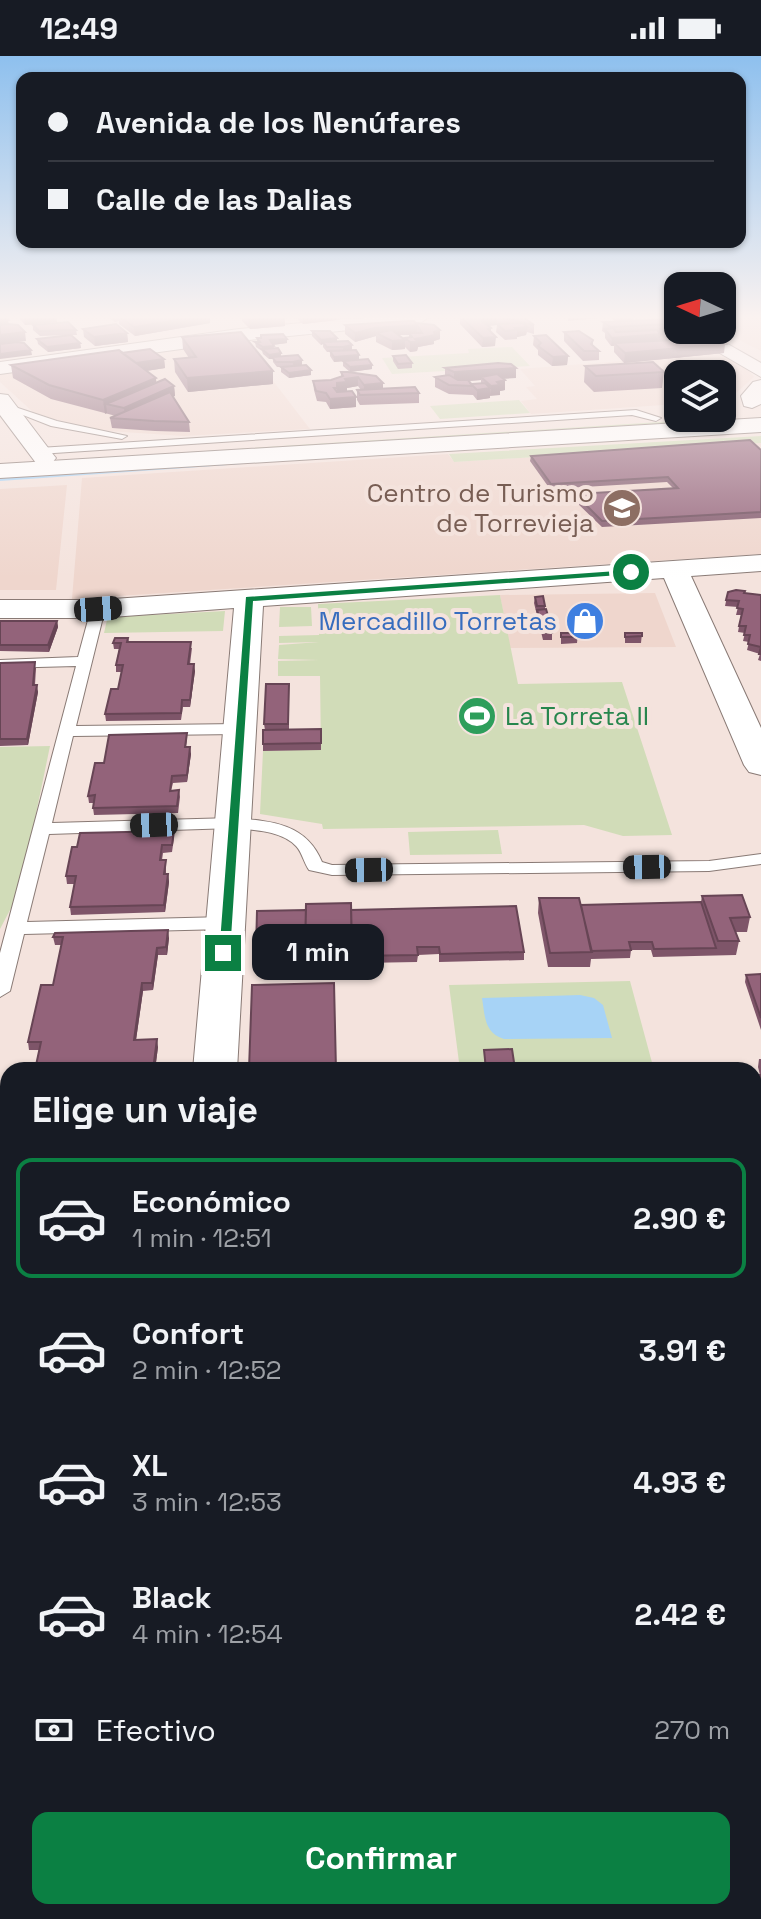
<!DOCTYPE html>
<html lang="es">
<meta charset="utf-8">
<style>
:root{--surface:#171b24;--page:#20242c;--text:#f1f3f6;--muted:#9ea1a6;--line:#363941;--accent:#0b8043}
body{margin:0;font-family:"Space Grotesk",sans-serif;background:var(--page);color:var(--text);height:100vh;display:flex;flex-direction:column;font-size:30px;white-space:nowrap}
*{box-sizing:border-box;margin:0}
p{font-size:26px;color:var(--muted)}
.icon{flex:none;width:44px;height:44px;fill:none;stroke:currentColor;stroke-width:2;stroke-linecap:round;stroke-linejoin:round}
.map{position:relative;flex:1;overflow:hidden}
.sheet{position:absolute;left:0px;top:1006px;width:762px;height:858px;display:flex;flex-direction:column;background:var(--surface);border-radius:24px 24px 0 0;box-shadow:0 2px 6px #0004}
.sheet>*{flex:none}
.hud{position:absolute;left:16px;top:16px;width:730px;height:176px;border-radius:16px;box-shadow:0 2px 6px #0004;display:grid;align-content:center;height:176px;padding:0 32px;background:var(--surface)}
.needle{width:52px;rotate:274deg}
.fabs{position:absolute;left:664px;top:216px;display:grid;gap:16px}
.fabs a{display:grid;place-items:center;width:72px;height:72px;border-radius:16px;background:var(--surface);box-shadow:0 2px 6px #0004;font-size:40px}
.end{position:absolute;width:36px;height:36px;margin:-18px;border:10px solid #0b8043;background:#fff;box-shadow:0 0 0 4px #fff}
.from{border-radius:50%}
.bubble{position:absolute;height:56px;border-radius:16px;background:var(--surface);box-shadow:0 2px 6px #0004;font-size:26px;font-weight:800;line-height:56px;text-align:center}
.car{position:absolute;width:24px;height:48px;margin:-24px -12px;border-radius:10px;box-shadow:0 0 6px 2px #0007;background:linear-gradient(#222 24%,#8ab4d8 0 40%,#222 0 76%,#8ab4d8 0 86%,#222 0)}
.hud b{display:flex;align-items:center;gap:28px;height:76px;font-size:30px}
.hud b+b{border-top:2px solid var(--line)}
.hud i{width:20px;height:20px;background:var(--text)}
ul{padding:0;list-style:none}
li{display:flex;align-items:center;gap:24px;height:120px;margin:0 16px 12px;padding:0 16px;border:4px solid transparent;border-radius:16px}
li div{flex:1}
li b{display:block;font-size:30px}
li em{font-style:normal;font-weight:800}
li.active{border-color:var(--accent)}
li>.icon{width:72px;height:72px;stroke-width:1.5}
h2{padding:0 32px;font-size:36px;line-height:96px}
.pay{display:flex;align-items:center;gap:20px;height:88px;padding:0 32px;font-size:30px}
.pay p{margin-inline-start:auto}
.cta{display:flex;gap:16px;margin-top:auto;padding:16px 32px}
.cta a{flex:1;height:92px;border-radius:16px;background:var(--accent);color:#fff;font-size:32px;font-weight:800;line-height:92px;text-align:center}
.status{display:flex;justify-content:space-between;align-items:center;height:56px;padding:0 40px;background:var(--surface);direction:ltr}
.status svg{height:22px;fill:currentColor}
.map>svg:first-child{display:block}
</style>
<div class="status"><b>12:49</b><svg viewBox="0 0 49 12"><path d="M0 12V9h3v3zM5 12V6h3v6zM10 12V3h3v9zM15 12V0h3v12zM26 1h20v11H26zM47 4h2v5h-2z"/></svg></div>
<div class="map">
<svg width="761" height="1863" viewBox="0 0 761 1863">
<rect width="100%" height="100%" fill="#f4e3dd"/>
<path fill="#efd6cd" d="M722,261h39v34l-42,-21h3z
M241,283l69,90 -126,7 -92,-6 -58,-17 -34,-31v-9z
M724,297l20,12 10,12 -26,23 -6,1v-27h-44v30l-147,10 -10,-13 16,-2 -11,-12 9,-1 -15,-17z
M761,387v111l-689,45 10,-121 366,-24 6,8z
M67,429l-11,105h-56v-101z
M655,537l21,54 -166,1 -10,-53z"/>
<path fill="#d1dcb8" d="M512,291l18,19 -138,8 -10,-16 87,-5 -1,-4z
M519,344l11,13 -90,6 -10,-13z
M722,360l7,6 -729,42 722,-46z
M761,380v7l-307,19 -5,-8z
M500,539l18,89 104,-2 50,153 -49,1 -39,-11 -261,4 -1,-5 -62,-10 3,-63 58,-2 -1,-73h-42v-15l41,-1 -41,-1 1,-14 40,-3 -40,1v-7l40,-1 -1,-31z
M280,551h31l1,19 -33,1z
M225,555l-2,20 -119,2 3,-13 4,-3z
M50,690l-30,145 -20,38v-182z
M498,774l4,24 -92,1 -2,-23z
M630,925l24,89h-194l-11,-85z
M754,1067h7v649l-7,-20z"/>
<path fill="#a7d3f6" d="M580,939l14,3 9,7 9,33 -108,1c-20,-6 -19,-23 -22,-41z"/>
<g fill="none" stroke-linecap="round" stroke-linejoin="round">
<path fill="#a7d3f6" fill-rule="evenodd" d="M240,405l3,2 -1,1 -242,17v-4z"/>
<defs>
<path id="lane" d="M0,346l57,19 70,15 -5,3 -71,-13 -51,-20z
M636,354l25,8 -5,3 -24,-6 -593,39 -6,-3 6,-3z
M98,549l7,4 -29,117 163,-2 8,5 -8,5 -166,2 -21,87 181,-5c38,3 73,5 89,44l10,3 377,-4 52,-7v10l-52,7 -377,4 -23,-5c-5,-7 -7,-18 -13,-24 -15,-16 -43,-16 -63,-18l-184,6 -22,88 198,-5 9,6 -9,6 -201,5 -14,57 -10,6v-44l76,-287 -76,2v-8l78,-3 13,-48z
M0,1143h8v18h-8z
M8,1362v31l-8,3v-31z
M55,1856h38l-3,7h-38z
M516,1856h36l-3,7h-36z"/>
<path id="street" d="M366,261h63l-9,6 -181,18 -239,33v-12l239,-33z
M680,274h23l58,33v14z
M0,338l8,1 44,58 4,5 -4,5h-16l-36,-48z
M761,499v16l-70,5 70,152v47l-12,-3 -5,-7 -80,-187 -401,28 -26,464h-44l41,-462 -136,10h-98v-18h98z
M754,1036h7v32h-7z
M0,1093h8v34h-8z"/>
<path id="secondary" d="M761,324v24l-9,4 -8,-2 -3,-10 12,-14z
M761,362v14l-761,46v-14z"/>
</defs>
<use href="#lane" stroke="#897a75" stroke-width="2"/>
<use href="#street" stroke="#897a75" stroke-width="2"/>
<use href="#secondary" stroke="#897a75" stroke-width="2"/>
<use href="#lane" fill="#fff" fill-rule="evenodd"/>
<use href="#street" fill="#fff" fill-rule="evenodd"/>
<use href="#secondary" fill="#fff" fill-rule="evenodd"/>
</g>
<path fill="#7e5569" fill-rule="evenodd" d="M18,261h38l1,5 -32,3z
M108,261h102v6l-75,13 -16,-12v-3l-4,1z
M242,261h43v9l-35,3 -8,-8z
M295,261h42v3l-34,4z
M458,261h65l11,8v9l-7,-2 -1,3 -9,2v2l-12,1 -9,-8 1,-7 -9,1 3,2v4l4,14 -13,1 -22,-23v-7z
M610,261h23v4l39,-2 6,8 -1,13 47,13 -100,10 -10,-11v-6h-3l-6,-8v-5l-3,-2 1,-9h13z
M416,268l24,6v9l-6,2v3l-16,3 -1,4 -7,1 -5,-5v-9l4,-1v-2h-10l6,14 -13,1 -16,-8v-6l-21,6 -10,-8v-9z
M33,269l43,5 1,5h-6l9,8 1,5 -33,4 -10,-8 -1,-5 33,-4 -30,1 -7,-6z
M83,273l44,4 1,9 -33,4 -11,-9z
M312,275l25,10 15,4v5l7,5v5l13,9 -22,3 -7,-6v-5l-9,1 -4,-6v-4h-3l-4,-5v-3l-2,1 -9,-9z
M564,276l29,8v5l6,6v9l-16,1 -19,-20z
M534,280l34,20 -1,9 -15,1 -14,-11v-5l-5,-5z
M182,281l91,47 -85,8 -13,-20 -1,-13 15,-1 -6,-9z
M257,282l30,5 -14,2 1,3 7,5v3l21,4v5l9,10 -22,3 -8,-6v-5h-4l-4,-5v-3h-4l-6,-5 -1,-3 -6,-4 -1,-5h2z
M122,297l42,6 1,9 -19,3 10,12 18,3 1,10h-2l16,26 1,10 -35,-1 -43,-3 -2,-10 6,-2 -65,-17 -38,-21 -2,-13z
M393,300l19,7v5l-14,1 -5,-8z
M585,310l79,6 -2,16 -68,4 -10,-10z
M445,312l71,10h-13l2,12 -5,1v4h-10v3l-13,2 -4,-5 -24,-1 -14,-7v-10l10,-2zM481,324v3l-10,1 -3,-3z
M667,315l36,2 -25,1v10l-9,-2 1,-5 -4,-1z
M341,316h7l35,17 36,4v10l-59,2 -3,-5v-10h4l-3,-4 -11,2v3l9,6v10l-26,2 -4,-7 -9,-1 -3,-11 -1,-9 18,-1 10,-3z
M761,394v68l-159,9 -28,-27 1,-6 98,-6 -6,-6 -117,7 -20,-28 1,-5z
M728,536l33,3v66l-3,-1 2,-6 -13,-4 2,-8 -6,-1 2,-8 -7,-1 3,-17h-5l2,-8 -13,-1z
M535,541l10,9v3l7,24v7h-9l-9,-37z
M0,565h57l1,6 -9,25 -49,-1z
M561,577h17l-1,10 -16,1z
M625,577h17l-1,10h-16z
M128,582l1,4 63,6 -2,16 5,7 -5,36h-7l-2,13 -75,1 -1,-7 13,-25 4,-17h-6v-7l3,-16h-5l-1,-6z
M0,607l36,5 -1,17 3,7 -10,53 -28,1z
M289,640v34l32,-1v21l-58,1v-21h2l-1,-6z
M187,684l-1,7 5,7 -4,28 -14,1 -2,8 8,-1 1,7 -2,16 -84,2 -1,-7 1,-5h-5l-1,-7 16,-33z
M174,782l-2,14 -9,1 -1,7h4v14h2l1,8 -4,30 -94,3 -1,-8 4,-23h-7l-1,-8z
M702,840l48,21 -3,15h-11l3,9 -3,14 -83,2 -2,-7h-20l-1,8 -39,1 -1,8h-42l-10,-54 1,-15 42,7 120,-3z
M351,854l173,42v8l-85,2v-8l-21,1 -1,7 -111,2v-7l-50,1v-8z
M53,881l116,1 -2,17h-9l-5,35 -10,1 -7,49 22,7 -3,23h-120l4,-20h-10l-1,-8 25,-57 9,-40h-7z
M761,918v56l-16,-48 1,-7z
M512,993l3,21h-30l-1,-20z
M759,1003h2v32h-7v-16h6l-2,-8z
M0,1180l8,1v85l-3,-1 -5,10z
M8,1463v46l-8,-2v-41z
M0,1540l8,2v250l-8,-2z"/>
<path fill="#674555" d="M24,261h32l1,5 -32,3z
M195,261h15v6l-75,13 -1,-9z
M285,261v9l-35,3 -1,-9z
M303,261h34v3l-34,4z
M353,261h22l-22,2z
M483,261h14v8l-15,1z
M568,261h30v1l-30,3z
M0,264h8l1,8 -9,1z
M417,269v9l-34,2 -7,-3v3l-21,6v-9l20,-5z
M527,271l-1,8 -9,2v-7l-2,-2z
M491,272v9h5l-1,9 -13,1 1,-9 5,-9z
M440,274v9l-6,2v3l-16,3 -1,4 -7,1v-10l5,-3z
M25,276l1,9 -26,3v-9z
M127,277l1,9 -33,4 -1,-9z
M661,278l-1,9h-46v3h-3l1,-8z
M678,278l-2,8 -9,2 1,-9z
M337,282v4h-14v2l-2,1v-5z
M287,283v4l-16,2 -1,-5z
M405,284v9l-13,1v-9z
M80,287l1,5 -33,4 -1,-5z
M725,288l-1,9 -100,10 1,-10z
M352,289v5l-9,2v-5z
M31,294l1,5 -32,4v-5z
M281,297v5l-9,-1 1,2h-4v-4z
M359,299v5l-25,2v-5z
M568,300l-1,9 -15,1 1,-9z
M164,303l1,9 -32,5 -1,-10z
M302,304v5l-9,2v-5z
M372,309v4l-22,3v-5z
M516,312v10l-31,2 -4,-3v3l-27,2v-10z
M311,314v5l-22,3v-5z
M273,315v13l-85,8 -1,-14z
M358,321v9l-11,2v4h-10v-9l8,-4z
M156,322l1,13 -51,13 1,9 -2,1 -2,-14z
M505,324v10l-5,1v4l-10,1 1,-10 6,-4z
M383,327v9l-19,3v-10z
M174,330l1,10 -50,22 -1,-10z
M490,332v10l-13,2v-10z
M356,341v10l-26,2v-10z
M57,565l1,6 -9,25 -1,-7z
M194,608l1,7 -5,36v-7z
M37,629l1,7 -10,53 -1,-6z
M190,691l1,7 -4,28v-7z
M168,818l1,8 -4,30 -1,-7z
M168,874l1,8 -2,17 -1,-8z
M157,892l1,7 -5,35 -1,-7z
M142,927l1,8 -8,56 -1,-7z
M157,983l1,8 -3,23h-2z
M2,1250l3,15 -5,10v-22z"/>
<path fill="#93637a" stroke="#674555" stroke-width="2" d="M0,261h5l3,3h-8z
M120,261h75l-61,10z
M246,261h39l-36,3z
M461,261h27h-5l-1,4 9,7 -3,1 8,8 -13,1z
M500,261h23l11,8z
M672,263l6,8 -11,-3 -56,3 -8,-5z
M408,265h6l3,4 -42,3 -20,5 -10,-8z
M68,266l8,8 -37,1 -6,-6z
M416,267l18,2 6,5 -6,2 1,3 -20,4 3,3h-8l-5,-4 7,-1 -3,-4h13z
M523,267l4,4 -12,1 2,2 -12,1 -8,-7z
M8,268l10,1 7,7 -25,3v-10z
M116,268l11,9 -33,4 -11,-8z
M613,272l3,4 41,-2 4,4 -49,4 -7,-9z
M661,273h12l5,5 -10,1z
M392,274l13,10 -13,1 -16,-8z
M312,275h18l7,7 -16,2z
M579,275l14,9 -2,4 8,7h-15l-20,-19z
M241,276l32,39 -86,7 -13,-19 22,-2 -14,-20z
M283,278l4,5 -17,1 4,6 -11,1 -8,-5h5l-3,-4h4v-3z
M71,279l9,8 -33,4 -10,-8z
M546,279l22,21 -15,1 -15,-11 3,-3 -7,-7z
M712,282l13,6 -100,9 -11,-10z
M348,285l4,4 -9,2h-16l-4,-5z
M17,286l7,1 7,7 -31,4v-10z
M278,292l3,5 -12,2 -7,-6z
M150,293l14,10 -28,4 -14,-10z
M119,294l37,28 -53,22 -54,-15 -38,-20z
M356,294l3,5 -25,2 -4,-6z
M298,299l4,5 -9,2h-17l-4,-5z
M406,299l6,8 -14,1 -5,-8z
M368,303l4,6 -22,2 -7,-6z
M653,306l11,10 -68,4 -11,-10z
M498,307l13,1 5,4 -62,4 -9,-4z
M306,309l5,5 -22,3 -8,-6z
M674,312l29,5 -25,1v5l-8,-2 7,-4 -10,-2z
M341,316h7l28,4 7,7 -19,2 -6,-8 -13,2 2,3 -10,1v5h-3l3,4 15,-1 4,6 -26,2 -4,-6 -10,-2 -3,-10 18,-1 12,-4z
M497,318l8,6 -8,2 3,3 -9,1 -10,-9z
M449,319l9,5h10l5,6 -24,-1 -14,-8z
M165,323l9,7 -50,22 -18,-4z
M485,327l5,5 -13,2 -6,-6z
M415,331l4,6 -59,2 -3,-5z
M170,336l19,30 -35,-1 -44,-3z
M750,384l11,10v62l-159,9 -27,-27 103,-6 -10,-11 -117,7 -20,-28z
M736,534l9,1 -1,2 17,2v59h-2l2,-7 -13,-3 2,-9h-6l2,-9h-7l4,-17 -6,-1 2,-7 -13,-1 2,-8z
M543,540l2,10h-8l-2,-9z
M546,553l3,10h-9l-3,-9z
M0,565h57l-9,24h-48z
M541,567h8l3,10h-9z
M561,577h17v4h-17z
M625,577h17v3l-17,1z
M115,582h13l-1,4h64l-3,22h6l-4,36h-8l-1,13 -76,1 6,-25h7l5,-24h-7l5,-22h-8z
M35,606l-2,23h4l-10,54h-27v-76z
M266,628h23l-1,40h-24z
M321,673v14l-58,1v-14z
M187,677l-2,14h5l-3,28 -15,1 -2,15 9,-1 -2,16 -84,2 2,-13 -7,1 7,-33h9l5,-28z
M174,775l-2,14h-10l-2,15h6l-2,14h4l-4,31 -94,2 6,-31h-10l6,-29h5l3,-14z
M742,839l8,22 -20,1 9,23h-21l-16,-45z
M539,842h40l13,54 -42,1z
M701,846l15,46 -62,1 -2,-7h-23l2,8 -40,1 -10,-46z
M351,847l1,46 -47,1 1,-46z
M516,850l8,46 -84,2 -1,-7h-22l1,8 -66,1 -1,-46z
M306,854l-1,39 -49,1 1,-39z
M168,874l-2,17 -9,1 -5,35h-10l-8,57 23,-1 -4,31h-118l6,-28h-13l13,-57h12l10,-48h-10l2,-4z
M761,918v44l-15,-43z
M334,927l2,87h-87l3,-85z
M512,993l3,20h-29l-2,-19z
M754,1019h7v8h-7z
M0,1180l8,1v68l-1,1h-5l-2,3z
M2,1462l6,1v32l-8,-2v-27z
M0,1540l8,2v229l-3,7 -5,-2z
M754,1839l7,1v23h-112v-7h105z
M178,1856h235l-1,7h-236z"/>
<linearGradient id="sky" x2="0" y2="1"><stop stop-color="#8ec0ee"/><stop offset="0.5" stop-color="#faf2f0"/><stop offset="1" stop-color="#faf2f0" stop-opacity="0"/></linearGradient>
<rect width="761" height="522" fill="url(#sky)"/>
<path fill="#0b8043" d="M631,514l3,4 -381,27 -23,352 -11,3 27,-359z"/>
<defs>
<symbol id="university-disc" viewBox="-11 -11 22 22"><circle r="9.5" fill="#8d6e63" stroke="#f4e3dd"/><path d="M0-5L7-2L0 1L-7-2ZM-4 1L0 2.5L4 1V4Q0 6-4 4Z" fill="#fff"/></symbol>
<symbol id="shop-disc" viewBox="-11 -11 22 22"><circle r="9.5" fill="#3f7fe0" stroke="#f4e3dd"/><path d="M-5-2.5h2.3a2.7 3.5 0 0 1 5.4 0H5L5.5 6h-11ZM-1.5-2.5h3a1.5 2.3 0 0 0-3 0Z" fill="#fff"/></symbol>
<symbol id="stadium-disc" viewBox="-11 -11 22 22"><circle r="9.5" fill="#2e9e5b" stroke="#f4e3dd"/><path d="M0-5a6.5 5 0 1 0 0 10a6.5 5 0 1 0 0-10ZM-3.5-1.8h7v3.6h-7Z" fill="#fff"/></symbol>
</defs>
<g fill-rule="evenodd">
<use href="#university-disc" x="600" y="430" width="44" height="44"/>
<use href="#shop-disc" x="563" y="543" width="44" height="44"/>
<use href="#stadium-disc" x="455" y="638" width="44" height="44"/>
</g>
<g text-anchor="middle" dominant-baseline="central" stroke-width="8" stroke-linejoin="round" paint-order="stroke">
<g font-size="26" fill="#785e54" stroke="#f4e3dd" text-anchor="end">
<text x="594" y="437">Centro de Turismo<tspan x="594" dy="30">de Torrevieja</tspan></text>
</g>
<g font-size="26" fill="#366cbe" stroke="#f4e3dd" text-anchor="end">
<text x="557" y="565">Mercadillo Torretas</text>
</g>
<g font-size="26" fill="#27864d" stroke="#f4e3dd" text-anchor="start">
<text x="505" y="660">La Torreta II</text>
</g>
</g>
</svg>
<div class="fabs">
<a><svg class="needle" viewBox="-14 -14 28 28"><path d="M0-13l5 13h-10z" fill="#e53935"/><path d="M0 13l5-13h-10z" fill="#9ea1a6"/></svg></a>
<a><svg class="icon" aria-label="layers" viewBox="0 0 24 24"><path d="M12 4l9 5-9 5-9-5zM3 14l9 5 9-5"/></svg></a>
</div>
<i class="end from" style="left:631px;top:516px"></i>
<i class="end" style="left:223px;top:897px"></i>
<div class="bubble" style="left:252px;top:868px;width:132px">1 min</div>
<i class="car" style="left:98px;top:553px;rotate:86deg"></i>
<i class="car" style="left:154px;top:769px;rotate:268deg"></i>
<i class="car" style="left:647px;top:811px;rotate:269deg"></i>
<i class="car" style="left:369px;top:814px;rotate:269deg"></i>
<div class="hud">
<b><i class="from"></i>Avenida de los Nenúfares</b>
<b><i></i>Calle de las Dalias</b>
</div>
<section class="sheet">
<h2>Elige un viaje</h2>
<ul>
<li class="active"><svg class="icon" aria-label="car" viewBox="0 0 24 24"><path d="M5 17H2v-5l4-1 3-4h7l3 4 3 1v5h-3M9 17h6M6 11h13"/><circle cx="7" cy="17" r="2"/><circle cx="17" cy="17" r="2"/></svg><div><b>Económico</b><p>1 min · 12:51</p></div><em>2.90 €</em></li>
<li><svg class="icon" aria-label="car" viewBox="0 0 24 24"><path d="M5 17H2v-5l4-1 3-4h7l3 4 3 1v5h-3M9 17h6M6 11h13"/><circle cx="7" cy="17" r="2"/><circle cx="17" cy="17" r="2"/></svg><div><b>Confort</b><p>2 min · 12:52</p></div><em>3.91 €</em></li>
<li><svg class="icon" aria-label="car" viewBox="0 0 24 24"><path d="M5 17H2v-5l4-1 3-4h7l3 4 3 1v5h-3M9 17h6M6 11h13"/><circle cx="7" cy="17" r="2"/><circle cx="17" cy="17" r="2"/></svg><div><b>XL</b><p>3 min · 12:53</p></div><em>4.93 €</em></li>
<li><svg class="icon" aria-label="car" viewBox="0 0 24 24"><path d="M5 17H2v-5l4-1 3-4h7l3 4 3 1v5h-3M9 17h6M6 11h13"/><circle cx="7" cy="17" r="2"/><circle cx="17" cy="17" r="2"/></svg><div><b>Black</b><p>4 min · 12:54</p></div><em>2.42 €</em></li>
</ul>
<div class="pay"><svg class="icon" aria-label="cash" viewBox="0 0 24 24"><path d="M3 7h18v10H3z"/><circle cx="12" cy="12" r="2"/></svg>Efectivo<p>270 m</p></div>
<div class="cta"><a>Confirmar</a></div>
</section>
</div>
